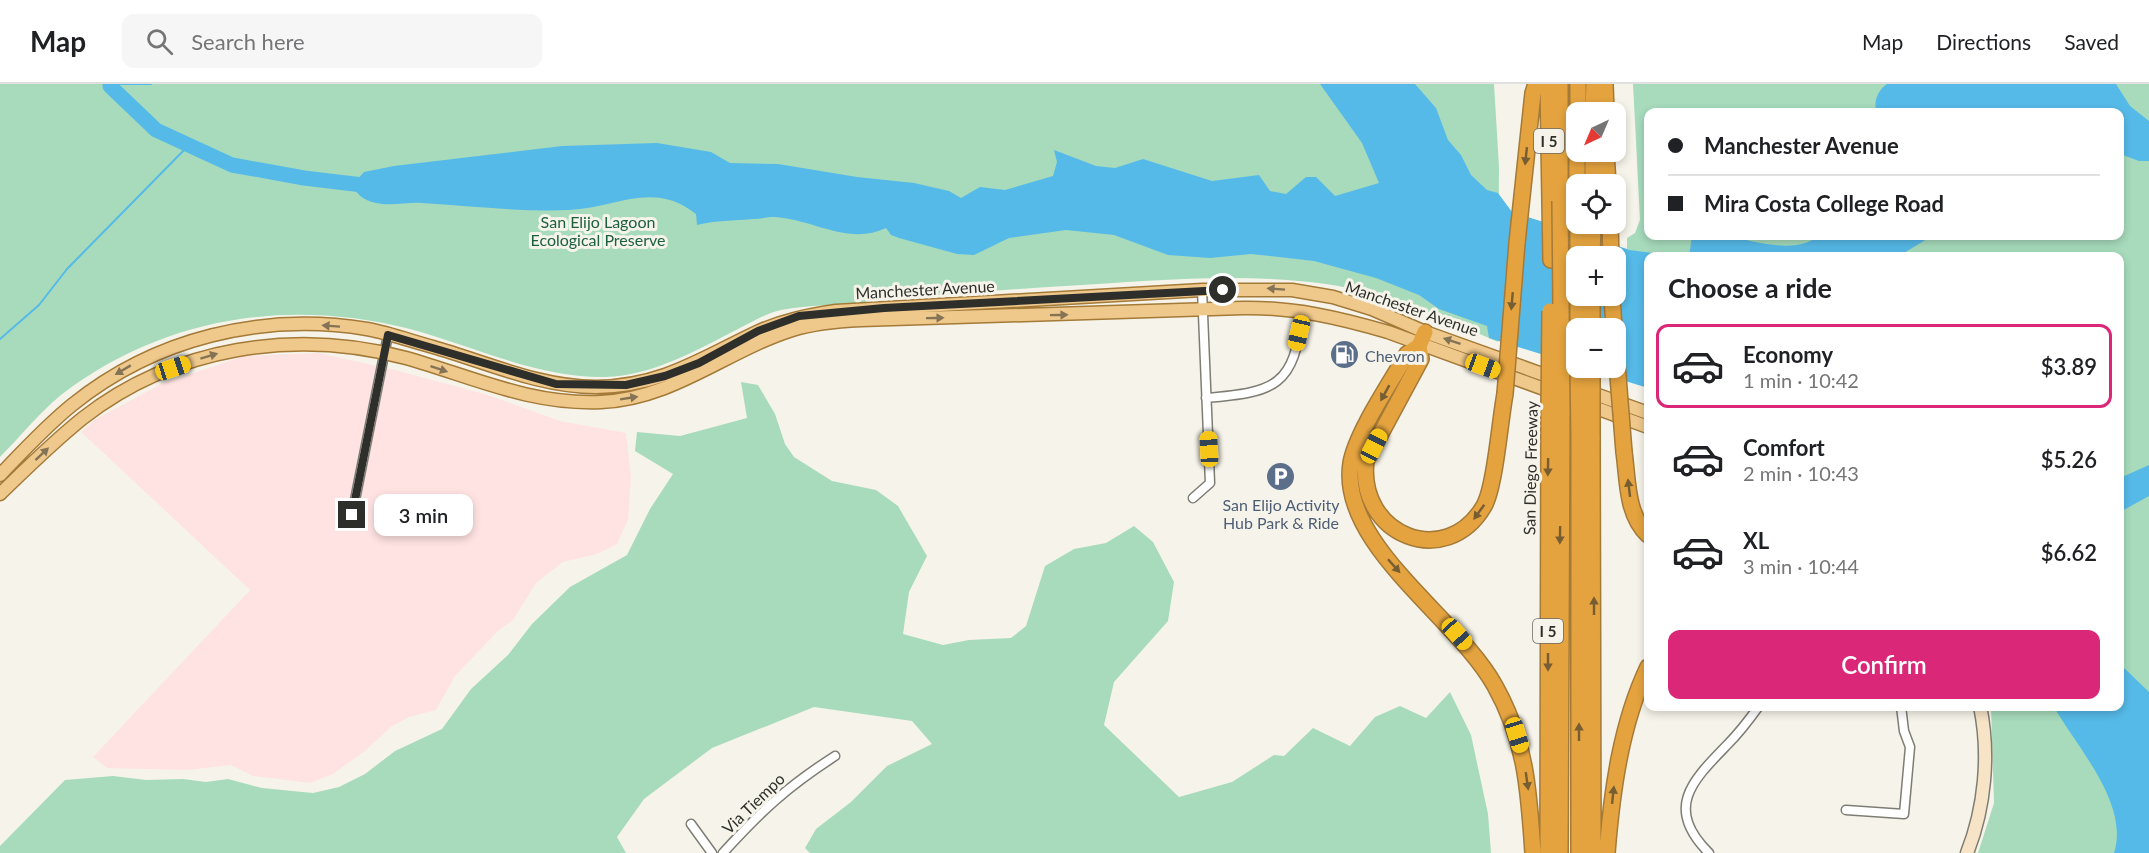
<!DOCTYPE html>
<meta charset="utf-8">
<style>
:root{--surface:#fff;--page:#f6f6f6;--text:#202124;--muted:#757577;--line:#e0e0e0;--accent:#db2777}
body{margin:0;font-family:Lato,sans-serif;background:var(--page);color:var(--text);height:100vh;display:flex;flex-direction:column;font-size:22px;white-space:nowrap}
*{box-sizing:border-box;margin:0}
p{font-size:20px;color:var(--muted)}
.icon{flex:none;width:33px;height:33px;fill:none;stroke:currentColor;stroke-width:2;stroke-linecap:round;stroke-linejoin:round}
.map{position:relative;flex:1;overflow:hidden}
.panel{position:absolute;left:1644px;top:168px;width:480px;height:459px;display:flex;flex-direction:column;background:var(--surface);border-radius:12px;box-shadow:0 3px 9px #0003}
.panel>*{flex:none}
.hud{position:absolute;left:1644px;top:24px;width:480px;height:132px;border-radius:12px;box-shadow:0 3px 9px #0003;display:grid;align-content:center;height:132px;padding:0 24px;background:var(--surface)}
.needle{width:39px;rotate:224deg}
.controls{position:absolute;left:1566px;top:18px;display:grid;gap:12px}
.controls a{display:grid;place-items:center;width:60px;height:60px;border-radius:12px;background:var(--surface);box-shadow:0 3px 9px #0003;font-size:30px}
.end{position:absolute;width:27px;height:27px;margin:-14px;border:8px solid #2e2e2a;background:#fff;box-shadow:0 0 0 3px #fff}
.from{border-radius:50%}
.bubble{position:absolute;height:42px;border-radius:12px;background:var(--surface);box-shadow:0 3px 9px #0003;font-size:20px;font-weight:600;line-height:42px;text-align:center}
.car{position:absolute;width:18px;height:36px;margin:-18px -9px;border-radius:8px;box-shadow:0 0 4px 2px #0007;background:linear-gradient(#f5c518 24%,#345 0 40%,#f5c518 0 76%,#345 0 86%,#f5c518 0)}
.hud b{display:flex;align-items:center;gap:21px;height:57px;font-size:22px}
.hud b+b{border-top:2px solid var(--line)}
.hud i{width:15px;height:15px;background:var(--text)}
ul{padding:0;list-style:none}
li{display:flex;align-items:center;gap:18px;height:84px;margin:0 12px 9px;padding:0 12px;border:3px solid transparent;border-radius:12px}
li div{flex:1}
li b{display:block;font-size:22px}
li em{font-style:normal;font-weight:600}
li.current{border-color:var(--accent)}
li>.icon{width:54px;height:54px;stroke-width:1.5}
h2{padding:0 24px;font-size:27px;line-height:72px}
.action{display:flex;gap:12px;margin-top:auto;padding:12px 24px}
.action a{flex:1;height:69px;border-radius:12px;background:var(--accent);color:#fff;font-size:24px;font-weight:600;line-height:69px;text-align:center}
header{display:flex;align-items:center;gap:36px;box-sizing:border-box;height:84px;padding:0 30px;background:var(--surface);border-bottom:2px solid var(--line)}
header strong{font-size:28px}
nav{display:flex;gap:33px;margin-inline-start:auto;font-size:21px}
.search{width:420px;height:54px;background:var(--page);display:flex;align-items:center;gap:15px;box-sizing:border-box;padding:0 21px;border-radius:12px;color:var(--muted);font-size:22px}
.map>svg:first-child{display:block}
</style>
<header>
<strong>Map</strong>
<div class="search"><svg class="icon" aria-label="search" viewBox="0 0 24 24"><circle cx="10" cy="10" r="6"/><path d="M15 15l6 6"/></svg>Search here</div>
<nav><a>Map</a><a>Directions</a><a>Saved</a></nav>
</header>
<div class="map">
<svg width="2149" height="769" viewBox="0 0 2149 769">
<rect width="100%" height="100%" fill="#f6f4ea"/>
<path fill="#fee3e2" d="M319,269l76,17 93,25 72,26 66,12 5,44 -3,43 -11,24 -20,10 -34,8 -27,21 -23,37 -14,10 -44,46 -19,34 -27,7 -18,10 -26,24 -32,23 -23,9 -57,-7 -22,-11 -44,5 -80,-2 -14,-11 157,-167 -169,-158 15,-13 67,-36 81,-27z"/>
<path fill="#a7dbbc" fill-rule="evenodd" d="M0,0h1494l5,83 -1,175c-54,-24 -113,-49 -172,-58 -87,-12 -174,-3 -261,2 -66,4 -131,9 -197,16 -29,3 -59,3 -87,8 -15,3 -30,13 -43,19 -41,21 -86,47 -133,48 -70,1 -133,-32 -199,-49 -121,-30 -245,-10 -345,67 -22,18 -41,42 -61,62z
M1633,0h516v769h-171l16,-50 -3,-96 129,-1v-450h-469l-24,-7v-11l8,-5 5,-13zM1648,28h472v124h-472z
M741,298l17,3 17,29 10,30 9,13 38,24 44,9 22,16 29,50 -18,36 -6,42 40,11 26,-5 42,-2 15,-12 19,-60 29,-17 32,-6 28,-17 19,16 21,40 -6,39 -54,61 -10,43 75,72 53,-15 42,-27 10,1 29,-28 37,18 25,-29 25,-11 26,12 24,-26 21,43 17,79 3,39h-681l-5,-5 11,-19 35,-27 36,-36 45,-22 -20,-23 -98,-14 -102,41 -68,51 -27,38 9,16h-626v-7l65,-66 48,-4 33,4 37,-1 23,3 22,-3 34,9 51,5 26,-6 26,-13 30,-23 47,-22 29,-40 37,-34 24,-31 38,-37 57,-32 23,-46 23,-35 -38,-23 2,-19 43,4 67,-18z"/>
<path fill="#56bae8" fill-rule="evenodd" d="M1320,0h95l21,24 12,32 13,15 10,20 16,15 11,3 14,19 118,38 45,6h-27v132l-65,-20h33v-40h-40v37l-87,-27 -2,-12 -48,-17 -20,-14 -43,-17 -62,-17 -63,-7 -41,4 -42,-3 -54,-20 -48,-5 -57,8 -35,17 -17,-1 -58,-16 -8,-3 -5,-7c-37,18 -74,-9 -111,-11 -8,0 -16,2 -23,2 -19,2 -36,1 -55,6l-1,-11c-43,-34 -80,-6 -127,-4 -49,2 -98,-4 -147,-7 -16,-1 -34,4 -50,-1 -10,-3 -15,-8 -20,-17l12,-13 30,-6 168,-20 95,-3 54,9 19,11 48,1 79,13 57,6 35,8 12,7 19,-11 25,3 48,-14 4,-14 -3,-12 42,16 19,2 28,-9 69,22 47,-6 11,16 16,3 20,-17h10l19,19 44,-13 -17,-40zM1576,172h40v40h-40z
M1887,0h229l14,22 19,15v40h-10l-19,-7v-42h-244c-2,-11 1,-21 11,-28z
M1692,152c11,-1 26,-3 37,0 24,5 67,19 89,0h114l-33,20h-210z
M2149,381v31l-29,16v-34z
M2120,580l29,28v161h-35c16,-49 -38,-107 -60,-146l66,-1z"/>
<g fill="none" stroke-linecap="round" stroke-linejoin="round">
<path stroke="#56bae8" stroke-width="2" d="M105,0h46
M0,255l39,-34 28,-36 122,-124"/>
<path stroke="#56bae8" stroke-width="15" d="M110,2l46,44 76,35 72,13 67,8"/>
<defs>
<path id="minor" d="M1206,314c69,-6 89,-11 96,-86
M1193,414l17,-15 -8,-193
M352,431l36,-180
M1846,726l58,4 6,-67 -6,-16 -3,-25
M691,740l21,29
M723,769c38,-42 64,-66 112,-97
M1709,769c-45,-45 -17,-72 18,-108 12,-12 22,-25 32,-39"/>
<path id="secondary" d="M1967,769c18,-45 23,-99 13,-147"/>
<path id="primary" d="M1584,306l64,23
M0,391c23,-24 46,-49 72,-70 83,-67 190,-93 295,-76 22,4 44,12 66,18 53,15 106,40 163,40 66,-1 104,-28 161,-55 26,-12 52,-17 79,-21l366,-21h90l41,7 39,12 53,23 131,47
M0,410c27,-26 53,-52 83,-76 91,-71 212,-90 323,-60 67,19 124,47 195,44 72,-3 125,-51 191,-72 23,-7 46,-9 69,-10l382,-12c50,-1 97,10 145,24l260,95"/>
<path id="motorway" d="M1548,0l3,176
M1605,0l1,28
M1578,28v-28
M1593,28l1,-28
M1606,68l2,32
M1577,100v-32
M1593,100v-32
M1560,117v-117
M1578,140v32
M1610,140l1,32
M1517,159l16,-150 3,-9
M1592,172l1,-32
M1578,212v32
M1612,212l2,32
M1592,244v-32
M1425,248l-6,14 -12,8c-16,28 -51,79 -56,109 -13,81 107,155 144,223 31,55 34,106 38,167
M1419,262l2,13 -55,102c-9,74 80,110 118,45 11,-19 16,-86 21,-112
M1592,354l1,415
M1624,368c4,28 2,62 24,83
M1548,769l1,-444
M1560,769l2,-439
M1579,769v-416
M1607,769c5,-63 14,-129 41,-186"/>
</defs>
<use href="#minor" stroke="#7e7d74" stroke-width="11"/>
<use href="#secondary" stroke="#7e7d74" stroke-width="15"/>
<use href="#primary" stroke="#a47a38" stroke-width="15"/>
<use href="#motorway" stroke="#a47a38" stroke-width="18"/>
<use href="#minor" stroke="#fff" stroke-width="8"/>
<use href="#secondary" stroke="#f7e3c5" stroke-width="12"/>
<use href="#primary" stroke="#efc88c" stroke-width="12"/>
<use href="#motorway" stroke="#e4a33f" stroke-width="15"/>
<defs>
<path id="motorway-bridge" d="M1560,117l2,213
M1616,267l8,101
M1578,284l1,69
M1505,310l12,-151
M1549,325l1,-98
M1592,354v-70"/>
</defs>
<use href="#motorway-bridge" stroke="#a47a38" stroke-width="18" stroke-linecap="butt"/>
<use href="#motorway-bridge" stroke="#e4a33f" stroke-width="15"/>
</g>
<defs><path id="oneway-solid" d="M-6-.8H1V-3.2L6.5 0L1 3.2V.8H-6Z" transform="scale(1.5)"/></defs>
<g fill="#775d32">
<use href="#oneway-solid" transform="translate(1526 72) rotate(96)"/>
<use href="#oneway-solid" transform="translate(1512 217) rotate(95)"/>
<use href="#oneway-solid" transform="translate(1385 309) rotate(119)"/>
<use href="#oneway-solid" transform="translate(1548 383) rotate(91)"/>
<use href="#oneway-solid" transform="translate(1629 404) rotate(-97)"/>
<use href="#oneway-solid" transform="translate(1479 428) rotate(126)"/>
<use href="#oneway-solid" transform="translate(1560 451) rotate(91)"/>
<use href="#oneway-solid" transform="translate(1394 482) rotate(48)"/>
<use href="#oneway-solid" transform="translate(1594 522) rotate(-90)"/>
<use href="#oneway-solid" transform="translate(1548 578) rotate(90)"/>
<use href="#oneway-solid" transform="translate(1579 648) rotate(-90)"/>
<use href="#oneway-solid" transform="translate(1527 697) rotate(82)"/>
<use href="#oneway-solid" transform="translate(1613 711) rotate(-84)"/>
</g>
<g fill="#857356">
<use href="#oneway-solid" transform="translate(1276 205) rotate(-176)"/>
<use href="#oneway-solid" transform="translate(1059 231) rotate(-1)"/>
<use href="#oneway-solid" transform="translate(935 234) rotate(-1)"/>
<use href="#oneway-solid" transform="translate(331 242) rotate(-176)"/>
<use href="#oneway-solid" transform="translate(1452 257) rotate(-162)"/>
<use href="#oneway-solid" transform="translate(209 272) rotate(-17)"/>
<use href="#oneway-solid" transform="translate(439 285) rotate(18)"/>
<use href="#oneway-solid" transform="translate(123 286) rotate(149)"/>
<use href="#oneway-solid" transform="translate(629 314) rotate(-9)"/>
<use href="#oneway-solid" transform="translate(42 370) rotate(-43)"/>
</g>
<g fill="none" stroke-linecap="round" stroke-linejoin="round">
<path stroke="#2e2e2a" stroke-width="8" d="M352,431l36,-180 168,49 70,1 39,-9 34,-13 59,-32 41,-15 85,-8 339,-18"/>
</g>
<defs>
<symbol id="fuel-disc" viewBox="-11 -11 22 22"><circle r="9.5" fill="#5c6f8a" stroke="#f6f4ea"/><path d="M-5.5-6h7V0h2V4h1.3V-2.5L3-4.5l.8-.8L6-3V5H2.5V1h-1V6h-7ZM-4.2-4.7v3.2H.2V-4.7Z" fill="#fff"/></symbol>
<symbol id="parking-disc" viewBox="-11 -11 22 22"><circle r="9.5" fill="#5c6f8a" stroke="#f6f4ea"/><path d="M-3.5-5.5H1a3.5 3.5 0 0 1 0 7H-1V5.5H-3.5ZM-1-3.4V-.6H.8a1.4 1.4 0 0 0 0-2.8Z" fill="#fff"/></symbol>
</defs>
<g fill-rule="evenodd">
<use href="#fuel-disc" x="1328" y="254" width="33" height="33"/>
<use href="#parking-disc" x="1264" y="376" width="33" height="33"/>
</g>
<g text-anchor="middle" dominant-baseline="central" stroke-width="6" stroke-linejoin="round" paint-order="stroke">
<g fill="#f6f4ea" stroke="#6a6964" stroke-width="1.5">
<rect x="1534" y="45" width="30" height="24" rx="4.5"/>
<rect x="1533" y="535" width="30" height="24" rx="4.5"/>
</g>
<g font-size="15" font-weight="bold" fill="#2e2e2a">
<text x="1549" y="57">I 5</text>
<text x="1548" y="547">I 5</text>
</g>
<g font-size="16" fill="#1c6040" stroke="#f6f4ea">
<text x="598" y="137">San Elijo Lagoon<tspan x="598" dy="18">Ecological Preserve</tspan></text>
</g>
<g font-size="16" fill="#2e2e2a" stroke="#f6f4ea">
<text transform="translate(925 205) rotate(-3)">Manchester Avenue</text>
<text transform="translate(1412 224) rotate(19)">Manchester Avenue</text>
<text transform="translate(1530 384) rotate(-89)">San Diego Freeway</text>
<text transform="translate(753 719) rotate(-44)">Via Tiempo</text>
</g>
<g font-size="16" fill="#4e5e75" stroke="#f6f4ea" text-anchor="start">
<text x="1365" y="271">Chevron</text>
<text x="1281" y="420" text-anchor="middle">San Elijo Activity<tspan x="1281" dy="18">Hub Park &amp; Ride</tspan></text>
</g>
</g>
</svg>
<div class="controls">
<a><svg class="needle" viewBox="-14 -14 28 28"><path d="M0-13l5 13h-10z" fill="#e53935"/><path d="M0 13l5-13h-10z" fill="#757577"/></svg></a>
<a><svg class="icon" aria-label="locate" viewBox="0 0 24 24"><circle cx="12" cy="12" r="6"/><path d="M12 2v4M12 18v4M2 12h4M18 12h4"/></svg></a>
<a>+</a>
<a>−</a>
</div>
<i class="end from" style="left:1223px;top:206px"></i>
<i class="end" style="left:352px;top:431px"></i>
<div class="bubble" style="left:374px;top:410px;width:99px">3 min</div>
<i class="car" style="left:1299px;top:249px;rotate:193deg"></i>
<i class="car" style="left:1483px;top:282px;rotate:110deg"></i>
<i class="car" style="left:173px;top:284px;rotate:72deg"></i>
<i class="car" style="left:1374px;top:362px;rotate:27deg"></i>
<i class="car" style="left:1209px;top:365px;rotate:357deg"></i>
<i class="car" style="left:1457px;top:550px;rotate:138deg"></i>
<i class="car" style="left:1517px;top:651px;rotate:163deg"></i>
<div class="hud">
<b><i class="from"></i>Manchester Avenue</b>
<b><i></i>Mira Costa College Road</b>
</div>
<section class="panel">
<h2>Choose a ride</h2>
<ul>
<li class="current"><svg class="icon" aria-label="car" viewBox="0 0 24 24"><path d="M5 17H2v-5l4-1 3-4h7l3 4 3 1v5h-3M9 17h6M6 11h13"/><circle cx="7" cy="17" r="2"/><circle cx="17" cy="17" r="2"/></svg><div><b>Economy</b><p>1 min · 10:42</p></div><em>$3.89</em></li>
<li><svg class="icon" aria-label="car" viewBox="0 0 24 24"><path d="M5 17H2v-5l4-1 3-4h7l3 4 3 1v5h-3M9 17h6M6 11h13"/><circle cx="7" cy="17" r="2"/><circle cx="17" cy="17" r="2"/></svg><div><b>Comfort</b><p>2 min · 10:43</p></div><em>$5.26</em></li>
<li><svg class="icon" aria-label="car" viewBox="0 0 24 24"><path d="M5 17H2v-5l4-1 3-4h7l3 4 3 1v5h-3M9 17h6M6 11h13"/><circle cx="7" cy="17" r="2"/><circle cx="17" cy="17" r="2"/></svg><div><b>XL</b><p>3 min · 10:44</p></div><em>$6.62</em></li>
</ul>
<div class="action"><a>Confirm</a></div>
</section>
</div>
